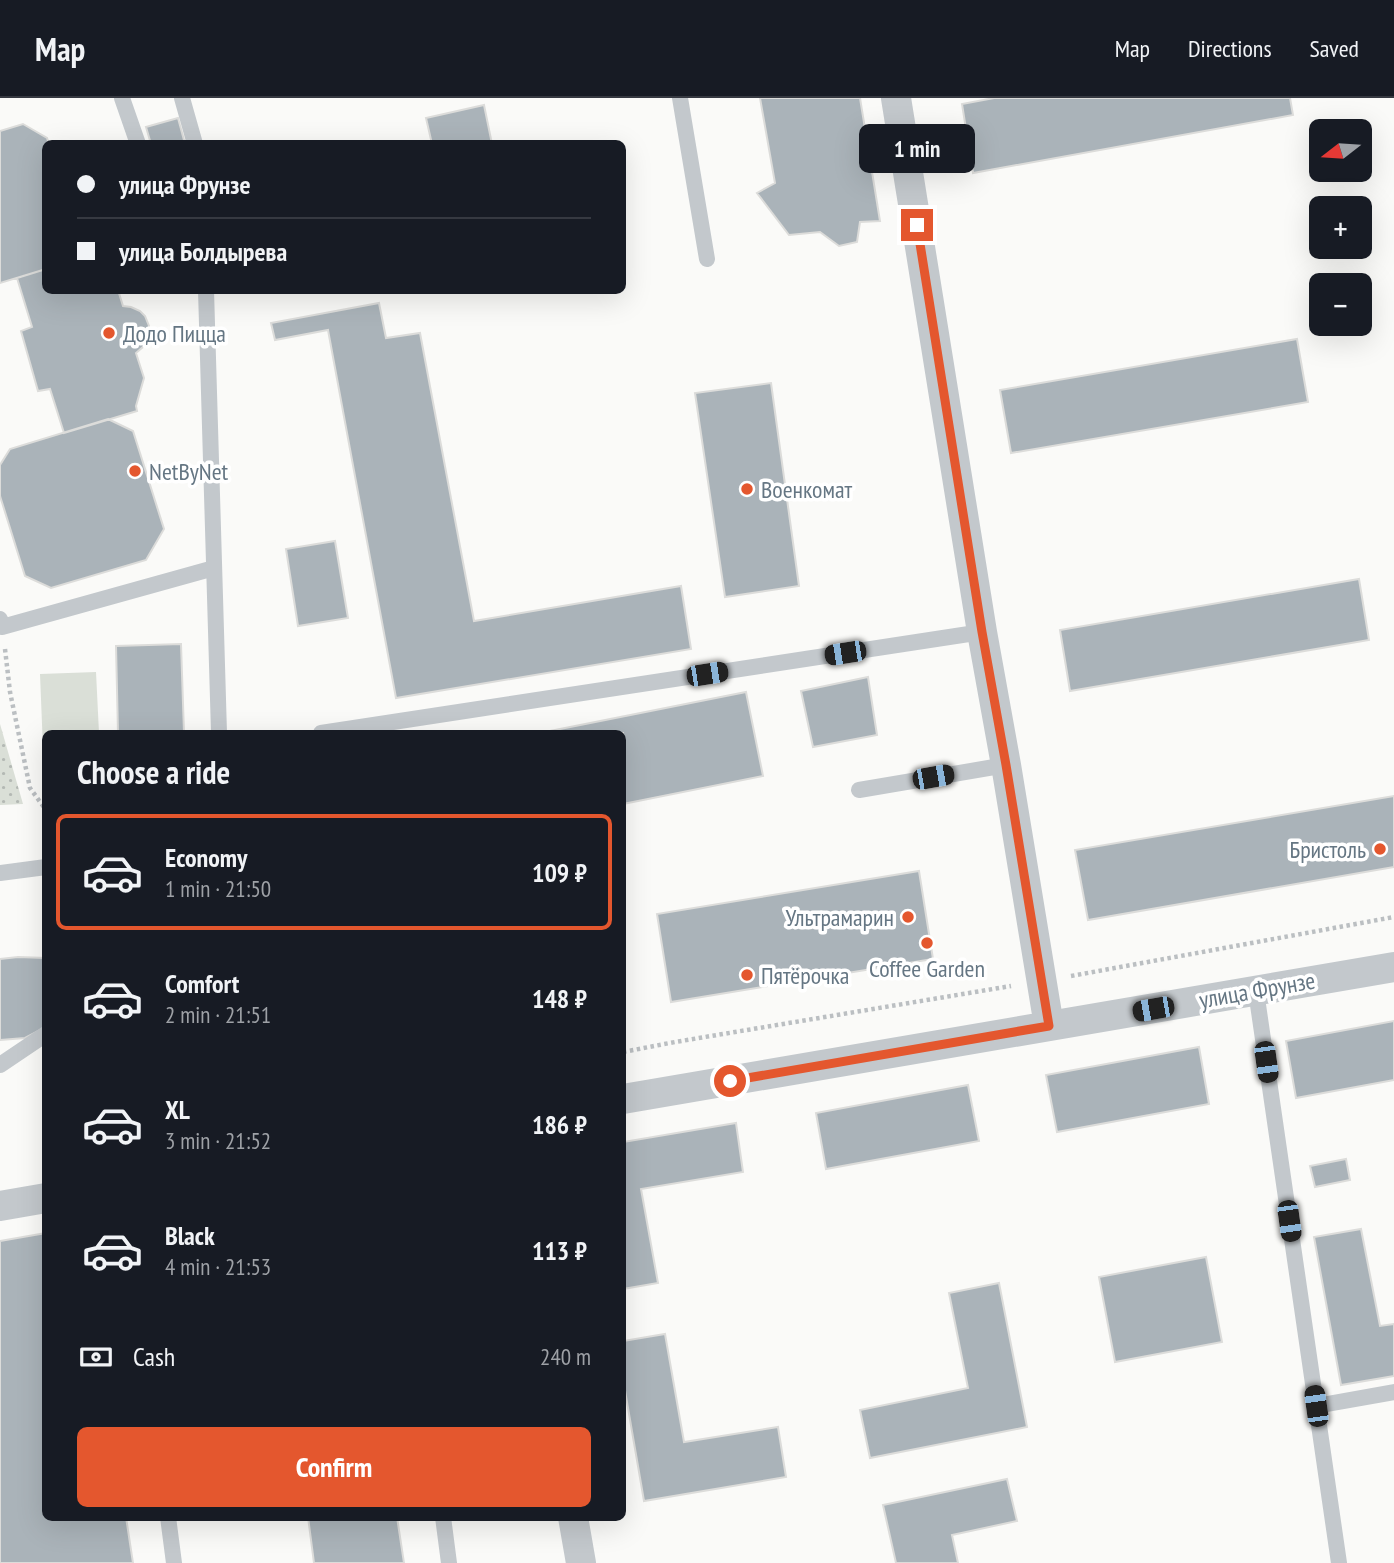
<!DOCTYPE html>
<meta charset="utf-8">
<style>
:root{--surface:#171b24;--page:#242831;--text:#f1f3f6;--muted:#9ea1a6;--line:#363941;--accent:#e4572e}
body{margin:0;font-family:"PT Sans Narrow",sans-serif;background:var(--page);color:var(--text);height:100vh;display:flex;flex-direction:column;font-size:26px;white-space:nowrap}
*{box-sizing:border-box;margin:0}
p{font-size:23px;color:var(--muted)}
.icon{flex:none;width:38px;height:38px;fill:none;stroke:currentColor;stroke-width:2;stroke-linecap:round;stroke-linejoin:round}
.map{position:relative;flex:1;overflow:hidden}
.panel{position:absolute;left:42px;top:632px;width:584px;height:791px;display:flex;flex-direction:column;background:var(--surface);border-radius:10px;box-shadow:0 7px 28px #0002}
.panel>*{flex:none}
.hud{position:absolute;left:42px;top:42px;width:584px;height:154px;border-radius:10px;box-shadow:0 7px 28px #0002;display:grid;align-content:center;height:154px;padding:0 35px;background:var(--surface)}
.needle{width:46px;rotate:253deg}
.tools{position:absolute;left:1309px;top:21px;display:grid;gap:14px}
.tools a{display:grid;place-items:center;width:63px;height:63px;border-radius:10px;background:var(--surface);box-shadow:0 7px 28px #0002;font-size:35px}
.end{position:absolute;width:32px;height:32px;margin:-16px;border:9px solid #e4572e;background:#fff;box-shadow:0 0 0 4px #fff}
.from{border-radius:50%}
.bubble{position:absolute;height:49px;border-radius:10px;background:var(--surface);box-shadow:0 7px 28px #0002;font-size:23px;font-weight:600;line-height:49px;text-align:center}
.car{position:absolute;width:21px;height:42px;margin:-21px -10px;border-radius:9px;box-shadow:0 0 5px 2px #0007;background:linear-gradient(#222 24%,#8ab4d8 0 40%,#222 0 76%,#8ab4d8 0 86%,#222 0)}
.hud b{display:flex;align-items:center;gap:24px;height:66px;font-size:26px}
.hud b+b{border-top:2px solid var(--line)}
.hud i{width:18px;height:18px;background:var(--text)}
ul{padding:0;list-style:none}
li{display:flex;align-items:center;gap:21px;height:116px;margin:0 14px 10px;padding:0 21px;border:4px solid transparent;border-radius:10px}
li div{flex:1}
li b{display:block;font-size:26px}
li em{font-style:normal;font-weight:600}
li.selected{border-color:var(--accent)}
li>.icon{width:63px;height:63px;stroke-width:1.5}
h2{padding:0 35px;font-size:32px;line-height:84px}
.pay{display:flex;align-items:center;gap:18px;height:77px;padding:0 35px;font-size:26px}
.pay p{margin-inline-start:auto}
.cta{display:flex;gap:14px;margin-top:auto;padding:14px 35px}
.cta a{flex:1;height:80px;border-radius:10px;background:var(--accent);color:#fff;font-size:28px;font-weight:600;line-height:80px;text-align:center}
header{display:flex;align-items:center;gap:42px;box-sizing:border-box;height:98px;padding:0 35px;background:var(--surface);border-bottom:2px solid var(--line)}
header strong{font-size:33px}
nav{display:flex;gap:38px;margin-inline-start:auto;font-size:24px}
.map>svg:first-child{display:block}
</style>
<header>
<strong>Map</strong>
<nav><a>Map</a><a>Directions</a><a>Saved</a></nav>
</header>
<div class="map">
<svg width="1394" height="1465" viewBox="0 0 1394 1465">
<defs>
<pattern id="grass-dots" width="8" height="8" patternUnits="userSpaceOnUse" patternTransform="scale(1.75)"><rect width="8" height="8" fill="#dadfd7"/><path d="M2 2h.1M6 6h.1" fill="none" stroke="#b4b9b4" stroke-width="1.8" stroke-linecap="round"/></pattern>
</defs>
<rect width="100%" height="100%" fill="#fafaf8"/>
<path fill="url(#grass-dots)" d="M0,626l23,80 -23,1z"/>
<path fill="#dadfd7" d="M96,574l3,61h-53l-1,66 -5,-125z"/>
<path fill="#aab3b9" stroke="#dcdcda" stroke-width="2" d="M760,0h100l20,123 -20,1 -3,20 -18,4 -19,-14 -31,3 -32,-42 18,-10z
M994,0h296l3,17 -320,58 -11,-69z
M484,7l8,39h-60l-6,-26z
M178,20l7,26h-34l-5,-17z
M23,26l24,14 2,6h-3v125l-46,14v-152z
M46,171v21h72l5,16 8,1 9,4 5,5 4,10v12l-5,8 -8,7 8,25 -8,28 1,5 -73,22 -14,-44 -12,2 -17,-60 11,-4 -15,-49z
M379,205l7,35 34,-5 54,288 207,-35 10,63 -295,49 -68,-368 -53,10 -4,-17z
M1297,241l11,63 -297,51 -11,-63z
M771,285l28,203 -74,11 -30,-204z
M108,321l25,12 31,98 -18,31 -95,28 -26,-12 -25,-80v-31l10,-16z
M335,443l13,77 -50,8 -12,-77z
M1359,481l10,61 -299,51 -10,-61z
M181,546l3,89h-66l-2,-87z
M868,579l9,58 -64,12 -12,-56z
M746,594l17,84 -140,28v-71h-83z
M1394,698v71l-306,53 -13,-70z
M919,773l14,88 -262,43 -14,-88z
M18,859l28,1v69l-21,11 -25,2v-81z
M1394,923v59l-98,18 -10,-57z
M1199,949l10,57 -152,28 -11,-57z
M968,987l11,56 -153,28 -10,-56z
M736,1025l7,49 -102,17 17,94 -35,6v-147z
M1346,1061l4,21 -35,7 -5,-21z
M1361,1131l19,97 14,-2v52l-53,9 -27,-148z
M46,1135v284h80l7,46h-133v-322z
M1206,1159l16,85 -107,20 -16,-85z
M999,1185l28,144 -157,31 -10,-48 108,-22 -19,-95z
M665,1236l19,108 94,-15 8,50 -142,24 -21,-122v-38z
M1007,1381l10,42 -65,14 6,28h-62l-13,-58z
M308,1419h89l7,46h-90z"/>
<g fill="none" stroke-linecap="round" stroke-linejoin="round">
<path stroke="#bbbfc2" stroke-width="4.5" stroke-dasharray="3.5 3.5" stroke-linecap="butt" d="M5,551l5,43 20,96 16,22
M1071,878l323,-59
M623,954l52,-10 336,-56"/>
<path stroke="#c3c8cc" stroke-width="16" d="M122,0l16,46
M182,0l13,46
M680,0l27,161
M206,192l13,443
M0,521l2,8 212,-59
M321,635l661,-101
M859,692l147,-25
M0,775l46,-6
M1256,893l83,572
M0,967l46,-31
M1316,1308l78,-14
M168,1419l6,46
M443,1419l6,46"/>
<path stroke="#c3c8cc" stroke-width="30" d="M896,0l86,534 24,133 43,261
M623,1001l771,-132
M0,1108l46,-8
M573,1419l8,46"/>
</g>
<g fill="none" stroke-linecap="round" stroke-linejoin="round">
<path stroke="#e4572e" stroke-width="9" d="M730,983l319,-55 -43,-261 -24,-133 -65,-407"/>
</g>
<g fill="#e4572e" stroke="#fff" stroke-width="2.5">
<circle cx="109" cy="235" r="7"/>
<circle cx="135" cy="373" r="7"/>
<circle cx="747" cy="391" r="7"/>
<circle cx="1380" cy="751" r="7"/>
<circle cx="908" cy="819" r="7"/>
<circle cx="927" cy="845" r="7"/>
<circle cx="747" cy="877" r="7"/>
</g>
<g text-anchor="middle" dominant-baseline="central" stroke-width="7" stroke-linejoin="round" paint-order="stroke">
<g font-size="24" fill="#657683" stroke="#fff" text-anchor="start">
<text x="123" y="235">Додо Пицца</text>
<text x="149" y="373">NetByNet</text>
<text x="761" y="391">Военкомат</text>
<text x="1366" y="751" text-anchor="end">Бристоль</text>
<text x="894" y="819" text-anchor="end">Ультрамарин</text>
<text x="927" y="870" text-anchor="middle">Coffee Garden</text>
<text x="761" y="877">Пятёрочка</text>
</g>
<g font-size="24" fill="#657683" stroke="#fff">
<text transform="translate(1257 892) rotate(-10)">улица Фрунзе</text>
</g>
</g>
</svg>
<div class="tools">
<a><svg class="needle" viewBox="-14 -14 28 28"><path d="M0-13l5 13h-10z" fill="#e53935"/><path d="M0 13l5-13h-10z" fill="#9ea1a6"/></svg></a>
<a>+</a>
<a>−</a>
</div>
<i class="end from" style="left:730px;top:983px"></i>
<i class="end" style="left:917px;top:127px"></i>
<div class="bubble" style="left:859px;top:26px;width:116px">1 min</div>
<i class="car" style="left:845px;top:555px;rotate:261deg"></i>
<i class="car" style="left:707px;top:576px;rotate:81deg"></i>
<i class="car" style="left:933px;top:679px;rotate:80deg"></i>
<i class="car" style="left:1153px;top:911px;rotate:260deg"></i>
<i class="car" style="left:1266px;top:964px;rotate:172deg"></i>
<i class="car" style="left:1289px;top:1123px;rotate:172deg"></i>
<i class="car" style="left:1316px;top:1308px;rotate:352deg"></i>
<div class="hud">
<b><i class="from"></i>улица Фрунзе</b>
<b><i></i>улица Болдырева</b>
</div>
<section class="panel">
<h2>Choose a ride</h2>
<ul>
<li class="selected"><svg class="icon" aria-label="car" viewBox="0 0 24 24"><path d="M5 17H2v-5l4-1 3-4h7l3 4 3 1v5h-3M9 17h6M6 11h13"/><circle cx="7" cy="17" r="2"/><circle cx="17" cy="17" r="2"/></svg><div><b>Economy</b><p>1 min · 21:50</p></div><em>109 ₽</em></li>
<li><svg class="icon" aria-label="car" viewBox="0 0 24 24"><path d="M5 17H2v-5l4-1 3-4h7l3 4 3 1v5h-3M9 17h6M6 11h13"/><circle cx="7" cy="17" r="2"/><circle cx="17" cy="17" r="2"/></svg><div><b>Comfort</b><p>2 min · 21:51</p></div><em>148 ₽</em></li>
<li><svg class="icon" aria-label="car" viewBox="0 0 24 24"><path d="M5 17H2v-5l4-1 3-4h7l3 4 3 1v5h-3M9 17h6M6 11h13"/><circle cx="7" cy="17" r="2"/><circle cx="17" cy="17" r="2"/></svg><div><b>XL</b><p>3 min · 21:52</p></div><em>186 ₽</em></li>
<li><svg class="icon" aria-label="car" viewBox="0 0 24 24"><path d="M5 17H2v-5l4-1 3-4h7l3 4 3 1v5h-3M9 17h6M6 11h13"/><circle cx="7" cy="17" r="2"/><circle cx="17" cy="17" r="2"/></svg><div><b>Black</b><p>4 min · 21:53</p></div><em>113 ₽</em></li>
</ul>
<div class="pay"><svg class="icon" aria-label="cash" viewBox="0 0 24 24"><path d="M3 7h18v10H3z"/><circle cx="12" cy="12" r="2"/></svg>Cash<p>240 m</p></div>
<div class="cta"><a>Confirm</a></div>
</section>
</div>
